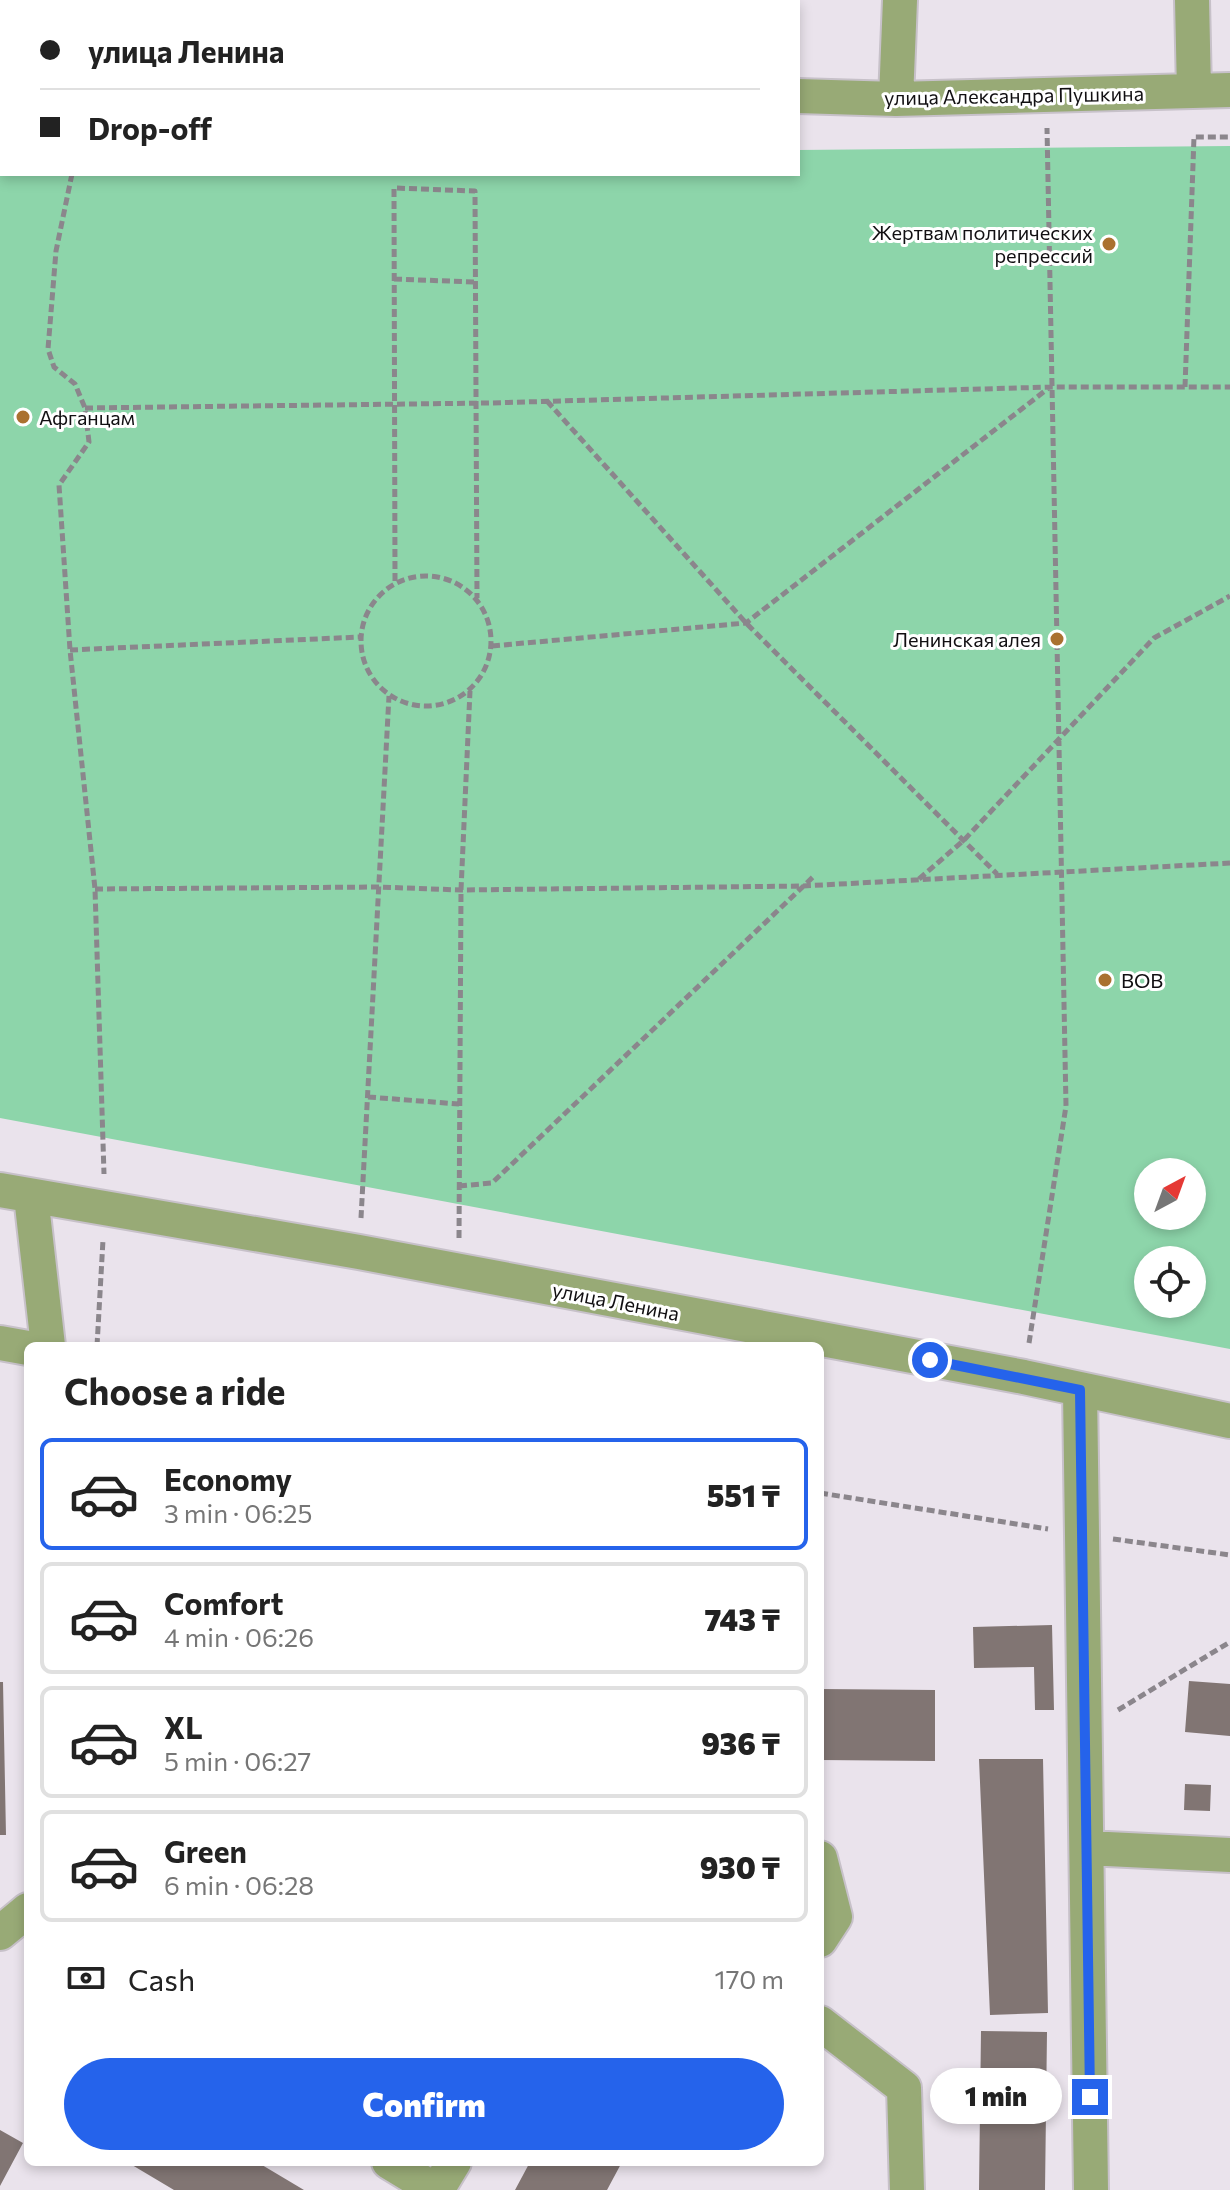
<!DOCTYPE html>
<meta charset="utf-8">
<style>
:root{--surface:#fff;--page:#f6f6f6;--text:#222;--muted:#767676;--line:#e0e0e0;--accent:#2563eb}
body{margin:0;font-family:Commissioner,sans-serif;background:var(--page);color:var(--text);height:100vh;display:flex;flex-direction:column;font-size:30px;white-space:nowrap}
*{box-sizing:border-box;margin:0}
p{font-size:26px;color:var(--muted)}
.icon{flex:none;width:44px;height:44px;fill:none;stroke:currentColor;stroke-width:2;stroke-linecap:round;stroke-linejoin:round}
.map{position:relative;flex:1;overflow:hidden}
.sheet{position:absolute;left:24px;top:1342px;width:800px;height:824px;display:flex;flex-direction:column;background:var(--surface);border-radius:12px;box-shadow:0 4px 12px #0003}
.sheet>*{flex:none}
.banner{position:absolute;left:0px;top:0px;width:800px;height:176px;box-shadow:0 4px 12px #0003;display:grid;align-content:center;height:176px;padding:0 40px;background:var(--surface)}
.needle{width:52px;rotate:41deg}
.fabs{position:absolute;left:1134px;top:1158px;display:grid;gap:16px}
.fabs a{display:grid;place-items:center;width:72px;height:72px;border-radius:50%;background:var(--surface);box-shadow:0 4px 12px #0003;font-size:40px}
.end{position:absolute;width:36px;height:36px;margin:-18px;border:10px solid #2563eb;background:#fff;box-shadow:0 0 0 4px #fff}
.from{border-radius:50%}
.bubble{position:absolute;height:56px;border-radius:28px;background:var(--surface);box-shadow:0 4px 12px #0003;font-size:26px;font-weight:800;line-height:56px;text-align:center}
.banner b{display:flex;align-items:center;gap:28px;height:76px;font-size:30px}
.banner b+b{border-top:2px solid var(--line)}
.banner i{width:20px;height:20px;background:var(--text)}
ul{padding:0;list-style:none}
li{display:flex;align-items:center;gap:24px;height:112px;margin:0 16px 12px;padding:0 24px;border:4px solid var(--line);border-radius:12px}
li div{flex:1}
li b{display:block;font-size:30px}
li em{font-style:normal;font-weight:800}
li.active{border-color:var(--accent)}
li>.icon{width:72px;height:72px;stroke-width:1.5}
h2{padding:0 40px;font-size:36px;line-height:96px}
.pay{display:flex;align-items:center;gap:20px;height:88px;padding:0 40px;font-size:30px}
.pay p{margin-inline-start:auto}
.button{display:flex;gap:16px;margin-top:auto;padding:16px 40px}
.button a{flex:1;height:92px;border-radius:48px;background:var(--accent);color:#fff;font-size:32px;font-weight:800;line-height:92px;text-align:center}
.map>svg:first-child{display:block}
</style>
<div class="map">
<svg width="1230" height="2190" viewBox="0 0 1230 2190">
<rect width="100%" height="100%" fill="#eae3ec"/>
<path fill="#8dd5aa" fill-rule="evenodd" d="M1230,146v1203l-1230,-231v-962l2,18h796v-24zM1148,1172h44v44h-44zM1148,1260h44v44h-44z"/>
<path fill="#817573" d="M1052,1625l2,85h-19l-1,-43 -60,1 -1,-41z
M1189,1681l41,3v52l-45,-4z
M0,1682h3l3,153h-6z
M820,1689l115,1v71l-115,-1z
M979,1759h64l5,254 -58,2z
M1185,1784l26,1 -1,26 -26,-1z
M981,2031l66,1 -2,158h-66z
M0,2130l23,13 -23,43z
M127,2162h130l47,28h-130z
M530,2162h92l-15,28h-92z"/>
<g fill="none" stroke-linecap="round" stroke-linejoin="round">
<defs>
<path id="minor" d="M10,0v2
M1192,0l2,91
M0,79h2
M798,96l98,3 334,-9
M896,99l4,-99
M0,1190l359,62 665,125 206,44
M31,1196l17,150
M0,1343l28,5
M1080,1390l11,800
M1087,1848l143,7
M820,1858l15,59 -15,23
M0,1933l28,-23
M820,2023l84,65 3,102
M389,2162l46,28
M437,2190l17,-28"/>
</defs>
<use href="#minor" stroke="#c7c1c9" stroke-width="38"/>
<path stroke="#8b868c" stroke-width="5" stroke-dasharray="8 4" stroke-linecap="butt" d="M85,0v2
M190,2l1,-2
M72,174l-16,77 -8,98 6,18 21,17 10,24 4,34 -30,43 11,165 25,239 9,285
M394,279l81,3
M1185,387l9,-250h36
M547,401l199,222 251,251
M85,408l404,-5 562,-16h179
M361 641a65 65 0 1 1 130 0a65 65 0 1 1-130 0Z
M395,581l-1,-393 81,3 2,407
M492,646l254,-23 304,-236
M70,650l290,-13
M919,879l45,-39 190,-202 76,-42
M95,889l284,-2 82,3 342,-4 427,-23
M368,1097l91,7
M459,1186l33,-3 321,-306
M361,1218l28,-522
M459,1238l2,-348 9,-199
M1029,1343l37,-237 -19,-978
M97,1346l6,-106
M820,1493l228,36
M1113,1539l117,16
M1118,1710l112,-68"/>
<use href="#minor" stroke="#98aa76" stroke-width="34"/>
</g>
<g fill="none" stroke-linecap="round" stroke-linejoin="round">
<path stroke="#2563eb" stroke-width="10" d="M930,1360l150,30 10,707"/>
</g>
<g fill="#aa7130" stroke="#fff" stroke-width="3">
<circle cx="1109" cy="244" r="8"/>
<circle cx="23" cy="417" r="8"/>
<circle cx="1057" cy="639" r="8"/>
<circle cx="1105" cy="980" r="8"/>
</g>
<g text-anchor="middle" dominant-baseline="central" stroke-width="6" stroke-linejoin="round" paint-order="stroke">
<g font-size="20" fill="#110f12" stroke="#fff">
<text transform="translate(1014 95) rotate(-1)">улица Александра Пушкина</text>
<text transform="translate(616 1301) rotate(11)">улица Ленина</text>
</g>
<g font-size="20" fill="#110f12" stroke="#fff" text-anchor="end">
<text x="1093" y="232">Жертвам политических<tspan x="1093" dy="23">репрессий</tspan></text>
<text x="39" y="417" text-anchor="start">Афганцам</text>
<text x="1041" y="639">Ленинская алея</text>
<text x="1121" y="980" text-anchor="start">ВОВ</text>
</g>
</g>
</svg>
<div class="fabs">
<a><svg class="needle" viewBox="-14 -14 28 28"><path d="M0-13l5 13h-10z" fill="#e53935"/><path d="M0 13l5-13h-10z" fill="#767676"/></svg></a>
<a><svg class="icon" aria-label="locate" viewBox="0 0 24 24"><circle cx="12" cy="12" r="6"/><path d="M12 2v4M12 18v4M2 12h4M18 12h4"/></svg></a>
</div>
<i class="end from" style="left:930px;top:1360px"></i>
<i class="end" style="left:1090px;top:2097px"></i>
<div class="bubble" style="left:930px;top:2068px;width:132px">1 min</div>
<div class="banner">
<b><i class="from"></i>улица Ленина</b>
<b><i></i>Drop-off</b>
</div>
<section class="sheet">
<h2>Choose a ride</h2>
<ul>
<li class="active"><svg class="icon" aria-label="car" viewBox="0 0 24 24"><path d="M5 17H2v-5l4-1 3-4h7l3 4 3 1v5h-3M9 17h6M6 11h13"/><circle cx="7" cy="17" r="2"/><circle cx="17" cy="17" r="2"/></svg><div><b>Economy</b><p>3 min · 06:25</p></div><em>551 ₸</em></li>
<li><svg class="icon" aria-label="car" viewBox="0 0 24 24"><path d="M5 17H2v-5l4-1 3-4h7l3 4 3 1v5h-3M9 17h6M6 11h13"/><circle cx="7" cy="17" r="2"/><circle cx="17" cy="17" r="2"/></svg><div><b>Comfort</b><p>4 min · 06:26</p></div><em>743 ₸</em></li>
<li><svg class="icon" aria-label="car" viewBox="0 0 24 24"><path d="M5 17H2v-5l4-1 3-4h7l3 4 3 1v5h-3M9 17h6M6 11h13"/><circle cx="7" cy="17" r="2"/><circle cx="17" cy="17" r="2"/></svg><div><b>XL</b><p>5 min · 06:27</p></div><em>936 ₸</em></li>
<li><svg class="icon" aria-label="car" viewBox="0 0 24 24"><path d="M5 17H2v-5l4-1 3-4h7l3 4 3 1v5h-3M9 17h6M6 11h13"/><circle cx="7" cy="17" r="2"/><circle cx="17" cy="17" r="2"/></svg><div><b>Green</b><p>6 min · 06:28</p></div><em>930 ₸</em></li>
</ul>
<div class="pay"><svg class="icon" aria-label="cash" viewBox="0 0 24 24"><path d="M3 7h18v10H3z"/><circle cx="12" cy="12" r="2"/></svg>Cash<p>170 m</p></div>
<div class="button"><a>Confirm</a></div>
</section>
</div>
